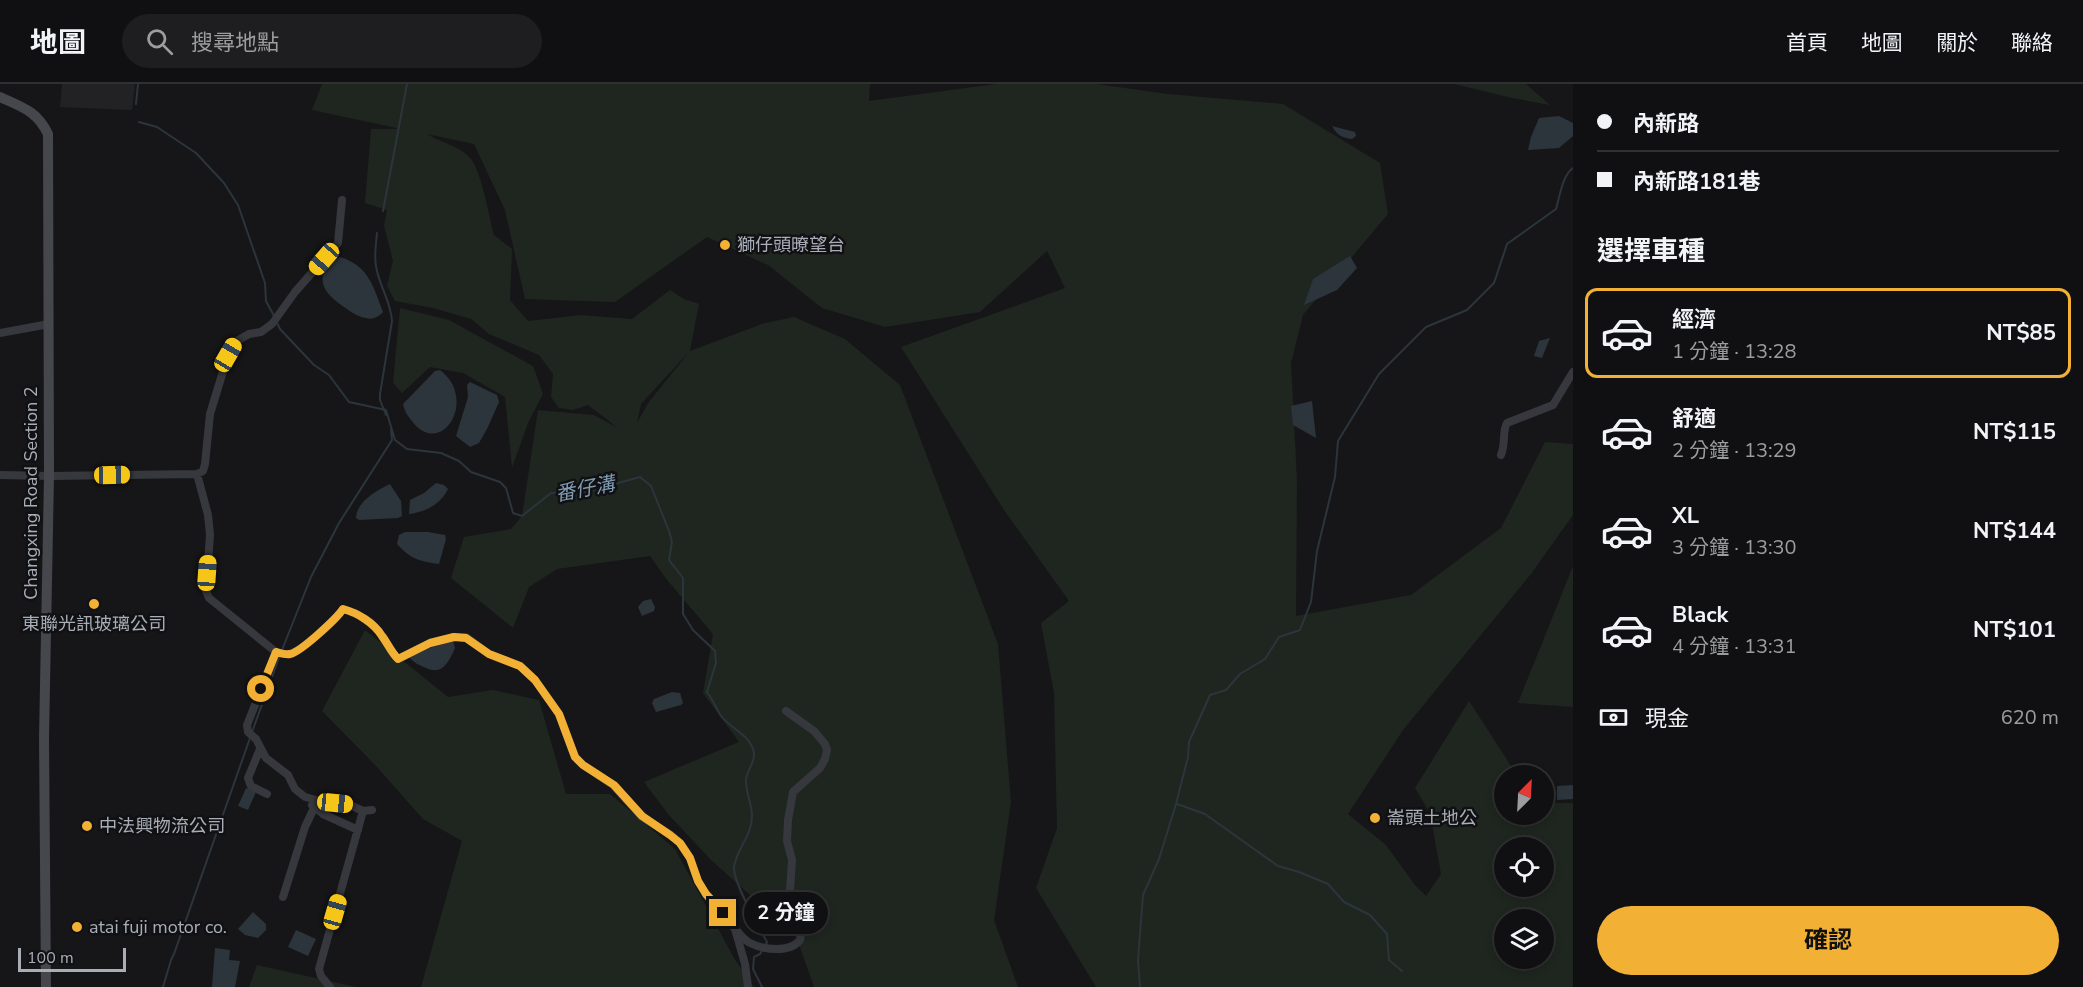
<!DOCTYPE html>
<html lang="zh-TW">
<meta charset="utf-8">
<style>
:root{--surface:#101012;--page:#1e1e20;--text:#f1f3f6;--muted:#9c9d9f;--line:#303032;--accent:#f2b134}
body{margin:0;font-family:"Nunito Sans","Noto Sans TC",sans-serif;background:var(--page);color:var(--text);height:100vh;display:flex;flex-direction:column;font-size:22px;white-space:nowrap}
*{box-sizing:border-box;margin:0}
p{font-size:20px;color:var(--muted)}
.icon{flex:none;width:33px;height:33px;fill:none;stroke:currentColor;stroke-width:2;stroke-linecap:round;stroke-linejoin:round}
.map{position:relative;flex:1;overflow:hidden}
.panel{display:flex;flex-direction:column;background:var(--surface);width:510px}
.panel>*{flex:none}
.banner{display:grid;align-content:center;height:132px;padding:0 24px;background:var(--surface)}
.needle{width:39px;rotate:24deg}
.buttons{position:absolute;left:1494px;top:681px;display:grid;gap:12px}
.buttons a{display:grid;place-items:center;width:60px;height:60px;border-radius:50%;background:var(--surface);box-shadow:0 3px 9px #0003,0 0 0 2px var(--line);font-size:30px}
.scale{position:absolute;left:18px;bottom:15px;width:108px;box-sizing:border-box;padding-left:6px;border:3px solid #a8adb8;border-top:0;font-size:16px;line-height:21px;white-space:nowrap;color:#a8adb8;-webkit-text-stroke:4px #111113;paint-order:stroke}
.end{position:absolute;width:27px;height:27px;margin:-14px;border:8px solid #f2b134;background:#111;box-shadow:0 0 0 3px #111}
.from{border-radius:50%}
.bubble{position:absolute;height:42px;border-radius:21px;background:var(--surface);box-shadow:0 3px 9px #0003,0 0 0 2px var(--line);font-size:20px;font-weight:700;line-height:42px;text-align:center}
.car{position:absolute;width:18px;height:36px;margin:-18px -9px;border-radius:8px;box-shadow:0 0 4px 2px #0007;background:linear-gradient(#f5c518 24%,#345 0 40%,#f5c518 0 76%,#345 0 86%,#f5c518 0)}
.banner b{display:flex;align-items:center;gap:21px;height:57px;font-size:22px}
.banner b+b{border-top:2px solid var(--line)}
.banner i{width:15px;height:15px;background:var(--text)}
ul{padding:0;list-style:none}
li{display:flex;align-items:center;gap:18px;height:90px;margin:0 12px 9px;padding:0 12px;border:3px solid transparent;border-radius:12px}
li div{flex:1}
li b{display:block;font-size:22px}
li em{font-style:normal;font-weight:700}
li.selected{border-color:var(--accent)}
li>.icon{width:54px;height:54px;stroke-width:1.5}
h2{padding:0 24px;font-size:27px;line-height:72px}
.pay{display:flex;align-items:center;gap:15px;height:66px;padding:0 24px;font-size:22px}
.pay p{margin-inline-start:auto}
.primary-button{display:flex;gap:12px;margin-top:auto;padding:12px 24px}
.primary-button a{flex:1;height:69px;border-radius:36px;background:var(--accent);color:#111;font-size:24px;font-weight:700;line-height:69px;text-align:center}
header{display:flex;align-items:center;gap:36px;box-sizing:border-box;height:84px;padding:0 30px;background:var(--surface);border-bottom:2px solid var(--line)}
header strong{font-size:28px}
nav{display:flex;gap:33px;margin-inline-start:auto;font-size:21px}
.search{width:420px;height:54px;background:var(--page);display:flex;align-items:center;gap:15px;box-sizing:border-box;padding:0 21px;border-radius:33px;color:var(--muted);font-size:22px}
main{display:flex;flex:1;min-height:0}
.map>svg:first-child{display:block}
</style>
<header>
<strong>地圖</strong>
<div class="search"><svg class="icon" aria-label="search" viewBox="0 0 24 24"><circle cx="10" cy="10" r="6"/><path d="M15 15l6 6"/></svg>搜尋地點</div>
<nav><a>首頁</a><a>地圖</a><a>關於</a><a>聯絡</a></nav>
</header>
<main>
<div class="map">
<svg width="1573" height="903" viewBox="0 0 1573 903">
<rect width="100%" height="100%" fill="#161618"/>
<path fill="#222225" d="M62,0h73l-3,26 -72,-3z"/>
<path fill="#1e261f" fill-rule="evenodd" d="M322,0h548l-1,17 127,-17h100l72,10 115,10 97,59 8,51 -85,101 -12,48 6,118 -1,135 115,-21 90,-67 44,-86 28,2v71l-42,59 -128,156 -55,84 38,31 29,40 11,11 15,-22 -11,-61 -15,-25 54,-87 48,74 -13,1v38h40v-11h29v184h-477l-60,-99 21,-60 -3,-135 -13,-70 28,-22 -65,-91 -103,-163 164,-59 -18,-37 -67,61 -95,15 -63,-19 -54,-43 -61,-28 -92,65 -90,-3 -20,-89 -31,-66 -47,-10c12,8 34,12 44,25 11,15 18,57 23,76l18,14 -2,51 18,21 53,-6 51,4 38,-29 14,9 15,5 -9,47 75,-28 29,-6 51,22 55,46 98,259 13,158 -17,118 24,67h-204l-18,-51 -85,-76 -43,-46 -24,-32 95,-40 -36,-49 10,-59 -46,-54 -17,-24 -93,13 -28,18 -16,41 -62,-50 13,-41 47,-8 11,-13 16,-106 56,5 24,13 -30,-23 -15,5 -14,-2 -8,-11 2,-23 -14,-19 -50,-21 -18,-15 -38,-11 -38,-7 -8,-15 6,-25 -9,-35 3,-16 -22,-7 6,-74h30l-89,-19zM689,268l-41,51 -11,20 4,-19zM1504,764h40v38h-40zM1504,836h40v38h-40z
M1454,0h72l24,21 -38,-7z
M400,224l49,12 84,46 10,28 -15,29 -16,45 -7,-71 -42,-24 -33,-6 -28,26 -9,-10z
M1573,482v141l-55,-4z
M365,546l83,67 45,-7 46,10 27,94h44l65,55 59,109 20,29h-333l41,-146 -39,-22 -47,-53 -54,-55z
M257,881l99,22h-107z"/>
<path fill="#2c353c" d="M1559,32l14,7v13l-14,12 -31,2 3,-13 8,-19z
M1332,42l23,6 1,4 -4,3c-10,-1 -15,-4 -20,-13z
M1350,172l7,12 -20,22 -33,15 9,-26z
M340,173c29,9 33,29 43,55 -4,5 -11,8 -17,6 -8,-1 -15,-6 -22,-11 -23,-15 -32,-33 -4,-50z
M1550,254l-8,20 -8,-2 5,-15z
M440,286c39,29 1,91 -29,50 -4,-5 -7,-10 -8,-16l32,-33z
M470,298l27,13 2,7 -12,27 -8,14 -9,4 -14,-11 12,-39 -1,-12z
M1312,317l4,37 -23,-13 -2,-19z
M436,399l8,2 4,4c-8,16 -23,23 -39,25l1,-14 14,-7z
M390,400l11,17 1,15 -4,2 -39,2 -3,-2c1,-17 20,-27 34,-34z
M405,448h23l17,3 1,4 -7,25c-21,-3 -28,-5 -42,-20l2,-9z
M651,515l4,8 -1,4 -12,5 -4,-9 5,-6z
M453,557l2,7c-6,13 -12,28 -29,20 -7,-3 -12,-5 -17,-11l20,-9z
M672,608l8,1 3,10 -2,2 -25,7 -4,-9 2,-4z
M1573,701v14l-16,1v-14z
M246,704l10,4 -8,18 -10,-4z
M253,828l13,12v6l-8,8 -13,-3 -7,-6z
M296,846l20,9 -8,17 -20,-9z
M215,864l15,2 -1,10 11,1 -5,26h-23z"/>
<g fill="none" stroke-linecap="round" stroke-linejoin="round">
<path stroke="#2c353c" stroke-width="2" d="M136,20l2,-20
M139,38l18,5 39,26 28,30 14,22 27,78 1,18 8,15
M383,127l24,-127
M377,149c-1,11 -3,22 -1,33 3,20 15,35 16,55l-12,73v6l6,15
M276,237l4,8 34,36 15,10 20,27 37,8 9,30 12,9 34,4 18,8 12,11 29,10 6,6 7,25 9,3 29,-23 34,-1 55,-15 11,9 18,45 3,11 -3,18 14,18v36l10,16 22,21 1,12 -9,29c6,8 9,16 14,24 10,13 30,19 33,37 1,9 -7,18 -8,26 -1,12 6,25 6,37 0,20 -15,32 -18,51 -1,16 25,60 33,75l-1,2
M282,566l29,-73 28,-54 53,-83 -1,-11
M252,648l28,-77
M1177,720l28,10 73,52 21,6 29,12 16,18 26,13 17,19 2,26 13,11
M163,903l8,-27 3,-6 76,-216
M762,903l-9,-18 1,-12 6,-3 3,-5
M1140,903l-2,-27 5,-65 16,-36 17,-55 12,-47 1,-15 21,-47 16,-5 14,-16 25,-15 14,-22 21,-7 11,-28 6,-51 18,-74 3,-36 41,-67 47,-47 41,-17 27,-27 13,-39 49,-35c4,-13 6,-33 17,-41"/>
<path stroke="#37383d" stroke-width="8" d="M0,249l49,-9
M1501,371c5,-12 1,-24 6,-32l46,-18 20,-33
M197,390l6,-3 2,-7 5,-50 18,-59 7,-13 14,-8 12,-2 11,-8 23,-32 43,-49 4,-43
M0,391l49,1 148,-2 11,41 2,20 -4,56 3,7 67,54 -29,73 1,7 8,7 10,19 22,17 7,14 10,8 15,4 30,4 13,6 9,-1
M276,568c4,1 10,3 14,2 11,-3 47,-35 53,-45 15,4 31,14 39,27 6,8 9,16 16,23l32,-16 24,-6h12l23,17 31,12 15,14 24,34 16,43 8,8 30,20 29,32 29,18 9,8 10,15 8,23 8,14 29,34 10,35 3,23
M260,665l-12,29 3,8 16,8
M312,721l11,9 35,16
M283,813l22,-70 9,-19
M736,846c4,4 8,10 14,13 14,7 40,10 50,-3l2,-13 -3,-17 -9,-19 2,-31 -5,-19 1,-21 5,-28 27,-24 5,-9 2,-9 -2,-6 -11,-13 -28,-20
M330,903l-9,-11 -2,-7 44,-158"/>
<path stroke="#45474d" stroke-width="10" d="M0,13c22,10 37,14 48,37l1,342 -5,262 2,249"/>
</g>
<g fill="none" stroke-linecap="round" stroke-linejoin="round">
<path stroke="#f2b134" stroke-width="8" d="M261,605l15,-37c4,1 10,3 14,2 11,-2 47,-36 53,-45 15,4 31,14 39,27 6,8 9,16 16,23l32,-16 24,-6 12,1 23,16 31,12 15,14 24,34 16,43 8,8 31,20 28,31 28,19 10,8 10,15 8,23 8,13 17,19"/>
</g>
<g fill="#f2b134" stroke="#111113" stroke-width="2">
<circle cx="725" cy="161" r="6"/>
<circle cx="94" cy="520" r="6"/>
<circle cx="1375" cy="734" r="6"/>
<circle cx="87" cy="742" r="6"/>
<circle cx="77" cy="843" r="6"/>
</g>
<g text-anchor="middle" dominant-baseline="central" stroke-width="5" stroke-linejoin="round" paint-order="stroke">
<g font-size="18" fill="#a8adb8" stroke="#111113" text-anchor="start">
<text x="737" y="161">獅仔頭暸望台</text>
<text x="94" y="540" text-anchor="middle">東聯光訊玻璃公司</text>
<text x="1387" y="734">崙頭土地公</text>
<text x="99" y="742">中法興物流公司</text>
<text x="89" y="843">atai fuji motor co.</text>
</g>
<g font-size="18" fill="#a8adb8" stroke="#111113">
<text transform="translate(31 409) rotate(-90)">Changxing Road Section 2</text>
</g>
<g font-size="20" font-style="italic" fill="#7f9bb3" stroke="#111113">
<text transform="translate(585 405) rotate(-11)">番仔溝</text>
</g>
</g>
</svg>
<div class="buttons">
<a><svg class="needle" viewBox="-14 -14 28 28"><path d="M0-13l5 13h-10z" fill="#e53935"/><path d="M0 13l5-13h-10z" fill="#9c9d9f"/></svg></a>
<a><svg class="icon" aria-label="locate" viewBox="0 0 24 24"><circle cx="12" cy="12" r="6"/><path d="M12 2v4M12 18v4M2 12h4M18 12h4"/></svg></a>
<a><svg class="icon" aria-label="layers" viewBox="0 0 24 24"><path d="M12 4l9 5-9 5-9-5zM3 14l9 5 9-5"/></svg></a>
</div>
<div class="scale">100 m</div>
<i class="end from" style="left:261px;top:605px"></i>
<i class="end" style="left:723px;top:829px"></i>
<div class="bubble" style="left:744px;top:808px;width:84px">2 分鐘</div>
<i class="car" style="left:324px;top:175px;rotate:221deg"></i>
<i class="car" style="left:228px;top:271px;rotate:30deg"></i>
<i class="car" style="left:112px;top:391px;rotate:89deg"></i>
<i class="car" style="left:207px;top:489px;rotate:4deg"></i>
<i class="car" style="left:335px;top:719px;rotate:96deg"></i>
<i class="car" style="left:335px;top:828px;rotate:16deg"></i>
</div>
<section class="panel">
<div class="banner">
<b><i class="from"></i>內新路</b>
<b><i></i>內新路181巷</b>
</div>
<h2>選擇車種</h2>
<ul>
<li class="selected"><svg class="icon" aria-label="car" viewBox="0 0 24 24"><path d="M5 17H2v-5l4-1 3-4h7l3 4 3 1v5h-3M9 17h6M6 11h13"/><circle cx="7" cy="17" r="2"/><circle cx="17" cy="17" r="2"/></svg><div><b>經濟</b><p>1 分鐘 · 13:28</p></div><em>NT$85</em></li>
<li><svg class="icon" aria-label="car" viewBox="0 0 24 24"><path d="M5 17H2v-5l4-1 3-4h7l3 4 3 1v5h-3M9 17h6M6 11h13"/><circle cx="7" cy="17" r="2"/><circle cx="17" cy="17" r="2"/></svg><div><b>舒適</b><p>2 分鐘 · 13:29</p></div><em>NT$115</em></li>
<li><svg class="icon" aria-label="car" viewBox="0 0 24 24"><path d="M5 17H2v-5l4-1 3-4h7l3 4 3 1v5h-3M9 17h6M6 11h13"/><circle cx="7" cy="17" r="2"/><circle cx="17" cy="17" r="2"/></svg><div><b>XL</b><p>3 分鐘 · 13:30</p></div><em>NT$144</em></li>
<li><svg class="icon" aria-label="car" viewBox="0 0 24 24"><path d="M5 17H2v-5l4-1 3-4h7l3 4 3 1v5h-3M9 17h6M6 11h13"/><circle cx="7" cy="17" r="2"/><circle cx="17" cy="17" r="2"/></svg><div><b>Black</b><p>4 分鐘 · 13:31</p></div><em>NT$101</em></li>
</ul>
<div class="pay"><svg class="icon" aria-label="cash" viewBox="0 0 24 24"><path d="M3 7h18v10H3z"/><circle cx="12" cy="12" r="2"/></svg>現金<p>620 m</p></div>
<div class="primary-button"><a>確認</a></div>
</section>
</main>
